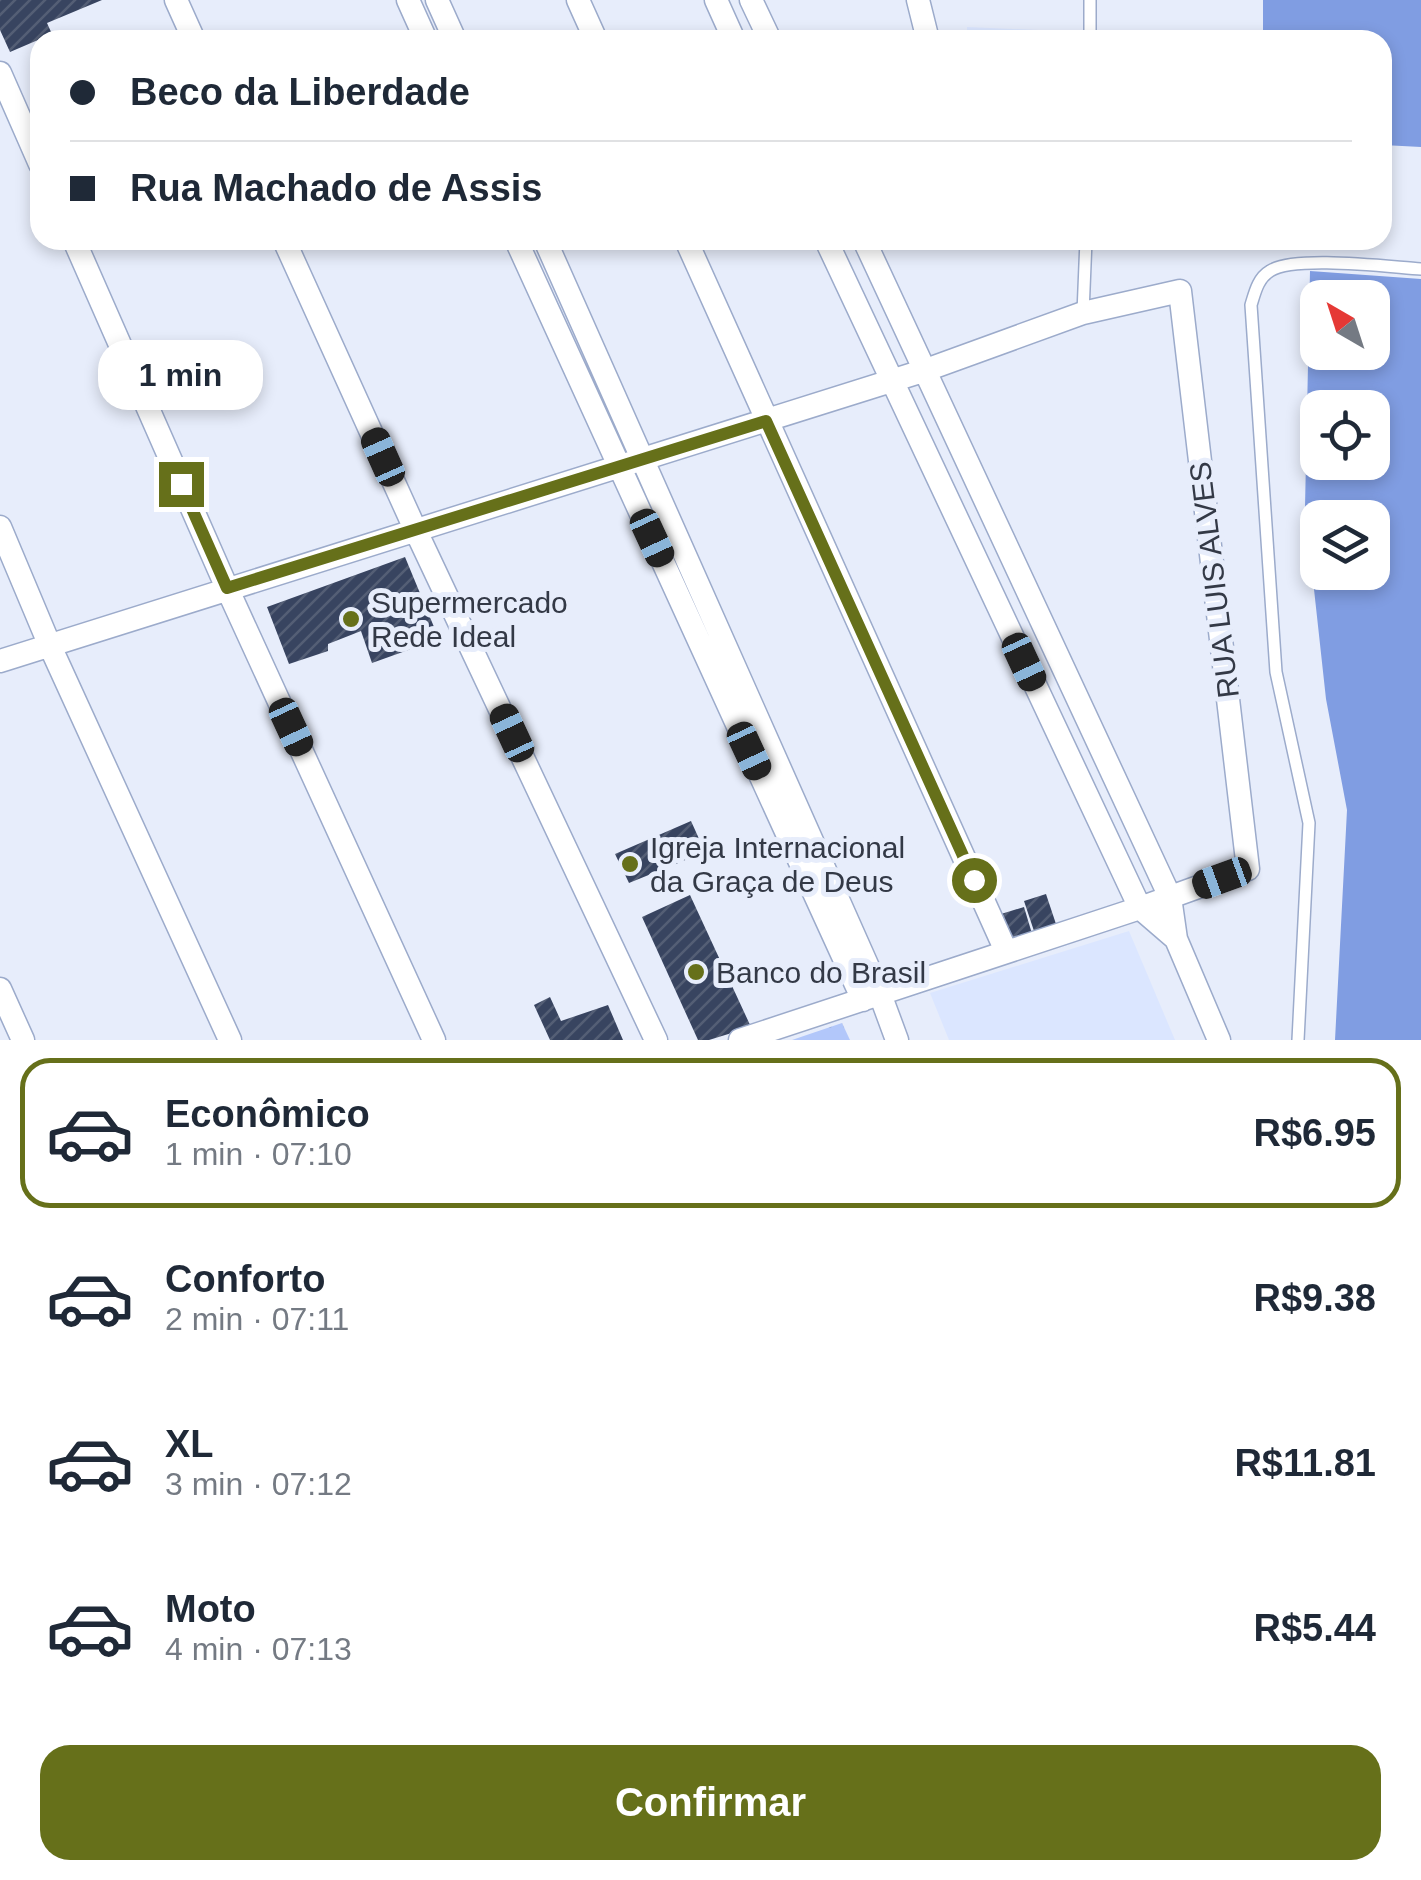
<!DOCTYPE html>
<html lang="pt">
<meta charset="utf-8">
<style>
:root{--surface:#fff;--page:#f6f6f7;--text:#1f2937;--muted:#747a83;--line:#e0e1e3;--accent:#66701a}
body{margin:0;font-family:Arial,sans-serif;background:var(--page);color:var(--text);height:100vh;display:flex;flex-direction:column;font-size:38px;white-space:nowrap}
*{box-sizing:border-box;margin:0}
p{font-size:32px;color:var(--muted)}
.icon{flex:none;width:55px;height:55px;fill:none;stroke:currentColor;stroke-width:2;stroke-linecap:round;stroke-linejoin:round}
.map{position:relative;height:1040px;overflow:hidden}
.side{display:flex;flex-direction:column;background:var(--surface);flex:1}
.side>*{flex:none}
.top-card{position:absolute;left:30px;top:30px;width:1362px;height:220px;border-radius:30px;box-shadow:0 5px 15px #0003;display:grid;align-content:center;height:220px;padding:0 40px;background:var(--surface)}
.needle{width:65px;rotate:321deg}
.fabs{position:absolute;left:1300px;top:280px;display:grid;gap:20px}
.fabs a{display:grid;place-items:center;width:90px;height:90px;border-radius:20px;background:var(--surface);box-shadow:0 5px 15px #0003;font-size:50px}
.end{position:absolute;width:45px;height:45px;margin:-22px;border:12px solid #66701a;background:#fff;box-shadow:0 0 0 5px #fff}
.from{border-radius:50%}
.bubble{position:absolute;height:70px;border-radius:30px;background:var(--surface);box-shadow:0 5px 15px #0003;font-size:32px;font-weight:600;line-height:70px;text-align:center}
.car{position:absolute;width:30px;height:60px;margin:-30px -15px;border-radius:12px;box-shadow:0 0 8px 2px #0007;background:linear-gradient(#222 24%,#8ab4d8 0 40%,#222 0 76%,#8ab4d8 0 86%,#222 0)}
.top-card b{display:flex;align-items:center;gap:35px;height:95px;font-size:38px}
.top-card b+b{border-top:2px solid var(--line)}
.top-card i{width:25px;height:25px;background:var(--text)}
ul{padding:18px 0 0;list-style:none}
li{display:flex;align-items:center;gap:30px;height:150px;margin:0 20px 15px;padding:0 20px;border:5px solid transparent;border-radius:30px}
li div{flex:1}
li b{display:block;font-size:38px}
li em{font-style:normal;font-weight:600}
li.active{border-color:var(--accent)}
li>.icon{width:90px;height:90px;stroke-width:1.5}
.primary-button{display:flex;gap:20px;margin-top:auto;padding:20px 40px}
.primary-button a{flex:1;height:115px;border-radius:30px;background:var(--accent);color:#fff;font-size:40px;font-weight:600;line-height:115px;text-align:center}
.map>svg:first-child{display:block}
</style>
<div class="map">
<svg width="1421" height="1040" viewBox="0 0 1421 1040">
<defs>
<pattern id="park-crowns" width="20" height="18" patternUnits="userSpaceOnUse" patternTransform="scale(2.5)"><rect width="20" height="18" fill="#b2c7fa"/><path d="M2 6a3 3 0 1 1 6 0M12 15a3 3 0 1 1 6 0" fill="none" stroke="#91a3cc"/></pattern>
<pattern id="building-hatch" width="6" height="6" patternUnits="userSpaceOnUse" patternTransform="scale(2.5)"><rect width="6" height="6" fill="#384460"/><path d="M-1 1l2-2M0 6l6-6M5 7l2-2" fill="none" stroke="#545e75"/></pattern>
</defs>
<rect width="100%" height="100%" fill="#e7edfb"/>
<path fill="#dbe6ff" d="M967,27l94,4v9h-94z
M1129,931l46,109h-226l-19,-47z"/>
<path fill="url(#park-crowns)" d="M842,1023l8,17h-58z"/>
<path fill="#809de2" fill-rule="evenodd" d="M1263,0h158v147l-38,-2 -1,-105h-119z
M1310,271l111,8v761h-86l12,-230 -21,-111 -21,-192zM1318,298h54v54h-54zM1318,408h54v54h-54zM1318,518h54v54h-54z"/>
<path fill="url(#building-hatch)" d="M0,0h102l-55,23 5,11 -42,18 -10,-22z
M405,557l34,82 -67,24 -11,-32 -33,13v7l-39,13 -22,-57z
M691,821l14,31 -76,31 -14,-29z
M1046,894l12,36 -22,7 -12,-36z
M690,895l61,132 -42,13h-11l-56,-123z
M1024,907l9,30 -22,7 -10,-30z
M550,997l11,24 47,-16 15,35h-73l-16,-35z"/>
<g fill="none" stroke-linecap="round" stroke-linejoin="round">
<defs>
<path id="service" d="M1090,40v-40
M1083,313l3,-73
M1298,1040l11,-217 -33,-151 -25,-367c4,-13 7,-27 19,-34 24,-16 119,-4 151,-2"/>
<path id="minor" d="M176,0l18,40
M408,0l18,40
M437,0l18,40
M578,0l18,40
M716,0l18,40
M751,0l19,40
M918,0l10,40
M0,73l40,91
M74,240l153,348 207,452
M284,240l131,289 241,511
M516,240l347,760
M545,240l335,754 17,46
M686,240l320,711
M826,240l314,668 36,31
M864,240l306,657 6,42 43,101
M0,527l50,119 180,394
M0,661l926,-291 157,-57 97,-22 68,578 -108,39 -400,132
M0,989l23,51"/>
</defs>
<use href="#service" stroke="#9cabcb" stroke-width="14"/>
<use href="#minor" stroke="#9cabcb" stroke-width="25"/>
<use href="#service" stroke="#fff" stroke-width="11"/>
<use href="#minor" stroke="#fff" stroke-width="22"/>
</g>
<g fill="none" stroke-linecap="round" stroke-linejoin="round">
<path stroke="#66701a" stroke-width="12" d="M181,484l46,104 539,-167 208,459"/>
</g>
<g fill="#66701a" stroke="#e7edfb" stroke-width="4">
<circle cx="351" cy="619" r="10"/>
<circle cx="630" cy="864" r="10"/>
<circle cx="696" cy="972" r="10"/>
</g>
<g text-anchor="middle" dominant-baseline="central" stroke-width="10" stroke-linejoin="round" paint-order="stroke">
<g font-size="30" fill="#333946" stroke="#e7edfb">
<text transform="translate(1214 580) rotate(-97)">RUA LUIS ALVES</text>
</g>
<g font-size="30" fill="#333946" stroke="#e7edfb" text-anchor="start">
<text x="371" y="602">Supermercado<tspan x="371" dy="34">Rede Ideal</tspan></text>
<text x="650" y="847">Igreja Internacional<tspan x="650" dy="34">da Graça de Deus</tspan></text>
<text x="716" y="972">Banco do Brasil</text>
</g>
</g>
</svg>
<div class="fabs">
<a><svg class="needle" viewBox="-14 -14 28 28"><path d="M0-13l5 13h-10z" fill="#e53935"/><path d="M0 13l5-13h-10z" fill="#747a83"/></svg></a>
<a><svg class="icon" aria-label="locate" viewBox="0 0 24 24"><circle cx="12" cy="12" r="6"/><path d="M12 2v4M12 18v4M2 12h4M18 12h4"/></svg></a>
<a><svg class="icon" aria-label="layers" viewBox="0 0 24 24"><path d="M12 4l9 5-9 5-9-5zM3 14l9 5 9-5"/></svg></a>
</div>
<i class="end from" style="left:974px;top:880px"></i>
<i class="end" style="left:181px;top:484px"></i>
<div class="bubble" style="left:98px;top:340px;width:165px">1 min</div>
<i class="car" style="left:383px;top:457px;rotate:336deg"></i>
<i class="car" style="left:652px;top:538px;rotate:155deg"></i>
<i class="car" style="left:1024px;top:662px;rotate:155deg"></i>
<i class="car" style="left:291px;top:727px;rotate:155deg"></i>
<i class="car" style="left:512px;top:733px;rotate:335deg"></i>
<i class="car" style="left:749px;top:751px;rotate:155deg"></i>
<i class="car" style="left:1222px;top:878px;rotate:250deg"></i>
<div class="top-card">
<b><i class="from"></i>Beco da Liberdade</b>
<b><i></i>Rua Machado de Assis</b>
</div>
</div>
<section class="side">
<ul>
<li class="active"><svg class="icon" aria-label="car" viewBox="0 0 24 24"><path d="M5 17H2v-5l4-1 3-4h7l3 4 3 1v5h-3M9 17h6M6 11h13"/><circle cx="7" cy="17" r="2"/><circle cx="17" cy="17" r="2"/></svg><div><b>Econômico</b><p>1 min · 07:10</p></div><em>R$6.95</em></li>
<li><svg class="icon" aria-label="car" viewBox="0 0 24 24"><path d="M5 17H2v-5l4-1 3-4h7l3 4 3 1v5h-3M9 17h6M6 11h13"/><circle cx="7" cy="17" r="2"/><circle cx="17" cy="17" r="2"/></svg><div><b>Conforto</b><p>2 min · 07:11</p></div><em>R$9.38</em></li>
<li><svg class="icon" aria-label="car" viewBox="0 0 24 24"><path d="M5 17H2v-5l4-1 3-4h7l3 4 3 1v5h-3M9 17h6M6 11h13"/><circle cx="7" cy="17" r="2"/><circle cx="17" cy="17" r="2"/></svg><div><b>XL</b><p>3 min · 07:12</p></div><em>R$11.81</em></li>
<li><svg class="icon" aria-label="car" viewBox="0 0 24 24"><path d="M5 17H2v-5l4-1 3-4h7l3 4 3 1v5h-3M9 17h6M6 11h13"/><circle cx="7" cy="17" r="2"/><circle cx="17" cy="17" r="2"/></svg><div><b>Moto</b><p>4 min · 07:13</p></div><em>R$5.44</em></li>
</ul>
<div class="primary-button"><a>Confirmar</a></div>
</section>
